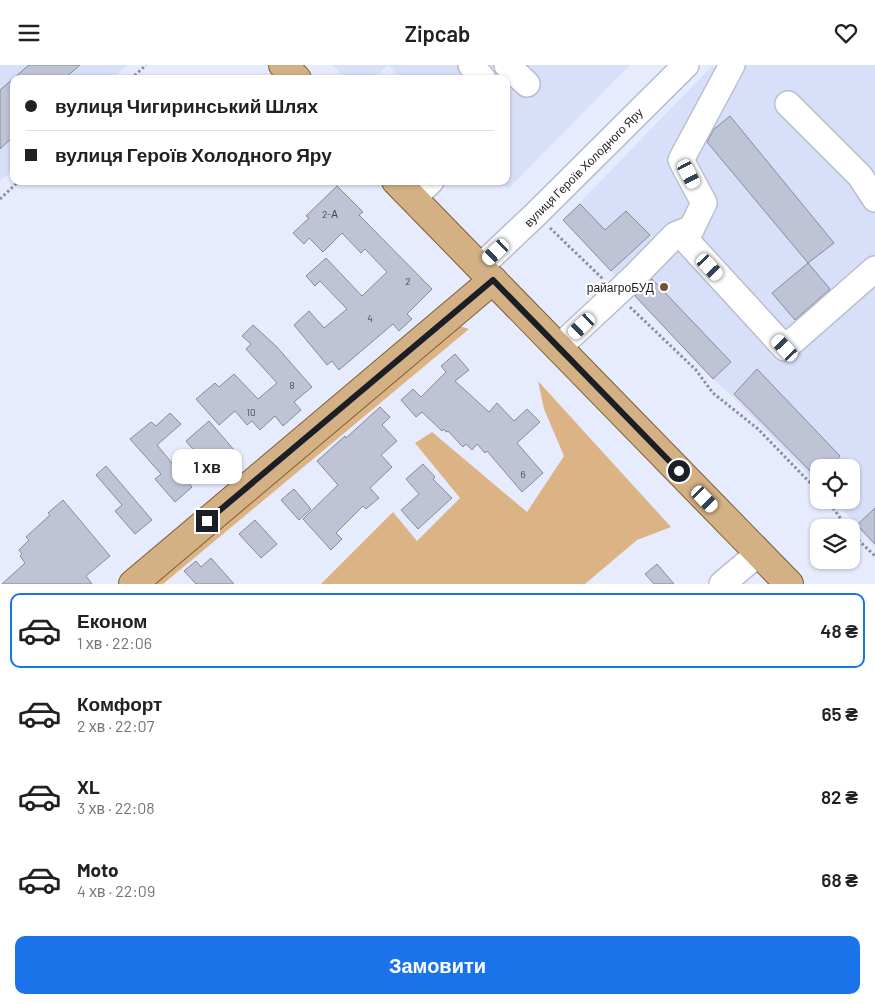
<!DOCTYPE html>
<html lang="uk">
<meta charset="utf-8">
<style>
:root{--surface:#fff;--page:#f6f6f6;--text:#202124;--muted:#757577;--line:#e0e0e0;--accent:#1a73e8}
body{margin:0;font-family:Barlow,sans-serif;background:var(--page);color:var(--text);height:100vh;display:flex;flex-direction:column;font-size:19px;white-space:nowrap}
*{box-sizing:border-box;margin:0}
p{font-size:16px;color:var(--muted)}
.icon{flex:none;width:28px;height:28px;fill:none;stroke:currentColor;stroke-width:2;stroke-linecap:round;stroke-linejoin:round}
.map{position:relative;height:519px;overflow:hidden}
.sheet{display:flex;flex-direction:column;background:var(--surface);flex:1}
.sheet>*{flex:none}
.guide{position:absolute;left:10px;top:10px;width:500px;height:110px;border-radius:10px;box-shadow:0 1px 4px #0004;display:grid;align-content:center;height:110px;padding:0 15px;background:var(--surface)}
.buttons{position:absolute;left:810px;top:394px;display:grid;gap:10px}
.buttons a{display:grid;place-items:center;width:50px;height:50px;border-radius:10px;background:var(--surface);box-shadow:0 1px 4px #0004;font-size:25px}
.end{position:absolute;width:22px;height:22px;margin:-11px;border:6px solid #1c1e25;background:#fff;box-shadow:0 0 0 2px #fff}
.from{border-radius:50%}
.bubble{position:absolute;height:35px;border-radius:10px;background:var(--surface);box-shadow:0 1px 4px #0004;font-size:16px;font-weight:600;line-height:35px;text-align:center}
.car{position:absolute;width:15px;height:30px;margin:-15px -8px;border-radius:6px;box-shadow:0 0 4px 1px #0007;background:linear-gradient(#fff 24%,#345 0 40%,#fff 0 76%,#345 0 86%,#fff 0)}
.guide b{display:flex;align-items:center;gap:18px;height:48px;font-size:19px}
.guide b+b{border-top:1px solid var(--line)}
.guide i{width:12px;height:12px;background:var(--text)}
ul{padding:9px 0 0;list-style:none}
li{display:flex;align-items:center;gap:15px;height:75px;margin:0 10px 8px;padding:0 5px;border:2px solid transparent;border-radius:10px}
li div{flex:1}
li b{display:block;font-size:19px}
li em{font-style:normal;font-weight:600}
li.on{border-color:var(--accent)}
li>.icon{width:45px;height:45px;stroke-width:1.5}
.action{display:flex;gap:10px;margin-top:auto;padding:10px 15px}
.action a{flex:1;height:58px;border-radius:10px;background:var(--accent);color:#fff;font-size:20px;font-weight:600;line-height:58px;text-align:center}
header{display:flex;justify-content:space-between;align-items:center;height:65px;padding:0 15px;background:var(--surface);font-size:22px;font-weight:600}
.map>svg:first-child{display:block}
</style>
<header><svg class="icon" aria-label="menu" viewBox="0 0 24 24"><path d="M4 6h16M4 12h16M4 18h16"/></svg>Zipcab<svg class="icon" aria-label="heart" viewBox="0 0 24 24"><path d="M12 20l-8-8c-3-5 5-10 8-4 3-6 11-1 8 4z"/></svg></header>
<div class="map">
<svg width="875" height="519" viewBox="0 0 875 519">
<rect width="100%" height="100%" fill="#e6ecfe"/>
<path fill="#d8e0f9" d="M0,0h128l-16,14h-98v90l-14,12z
M332,0h298l-122,124 -8,-8h6v-102h-105l-13,-14 -15,14h-27z
M732,0h143v483l-40,-48h16v-33h-32v15l-10,-7 -77,-79 -19,-17 -150,-159 149,-154 12,6z"/>
<path fill="#dcb384" d="M457,260l12,4 -306,255h-16z
M538,316l133,146 -34,13 -52,44h-264l72,-72 24,29 43,-43 -45,-55 17,-11 95,80 37,-56 -20,-47z"/>
<path fill="#bec4d5" stroke="#868b9c" d="M29,0h51l-16,14h-50v57l-14,13v-59z
M730,51l104,127 -26,20 -101,-121 7,-13z
M337,121l26,26 -4,3 73,74 -25,25 5,5 -13,12 -6,-7 -54,46 -7,-9 -5,4 -33,-40 15,-14 15,17 23,-19 -27,-28 -5,5 -9,-10 20,-18 36,38 25,-24 -22,-23 -4,4 -19,-20 -19,19 -14,-14 -5,6 -11,-11 16,-15 -3,-2z
M580,139l25,26 21,-19 24,24 -39,36 -48,-51z
M808,198l22,26 -35,31 -23,-27z
M652,214l79,83 -18,17 -78,-83z
M253,260l23,21 36,41 -18,15 7,8 -18,16 -8,-10 -15,14 -8,-9 -5,4 -12,-14 -16,14 -23,-26 19,-16 4,4 15,-13 24,25 19,-16 -31,-34 5,-5 -9,-8z
M455,289l14,16 -14,11 34,31 8,-9 17,18 13,-12 13,13 -23,21 26,30 -21,19 -35,-41 -2,2 -8,-9 -5,6 -6,-6 -3,3 -15,-16 -2,1 -2,-3 -2,2 -20,-19 -6,5 -15,-17 12,-11 8,8 25,-25 -5,-6z
M757,304l83,87 -10,11h-11v13l-85,-86z
M380,342l10,10 -8,8 15,16 -16,14 11,12 -22,21 9,10 -13,11 -3,-3 -27,27 6,6 -11,11 -28,-31 35,-34 -21,-24 28,-25 1,2z
M170,348l11,11 -24,21 35,42 -17,15 -20,-23 6,-5 -31,-35 21,-17 5,4z
M209,356l26,30 -24,20 -25,-30z
M423,399l12,13 -2,2 19,19 -34,31 -17,-19 18,-16 -13,-15z
M106,401l46,54 -17,14 -20,-23 7,-6 -26,-30z
M294,424l17,20 -12,11 -18,-20z
M63,435l47,56 -24,20 6,8h-90l23,-21 -5,-7 2,-2 -3,-4 10,-10 -3,-3 24,-22 -2,-2z
M875,443v36l-18,-19z
M255,455l22,24 -16,14 -22,-24z
M211,493l23,26h-38l-12,-13 12,-10 5,6z
M657,499l17,20h-20l-9,-10z"/>
<g fill="none" stroke-linecap="round" stroke-linejoin="round">
<defs>
<path id="minor" d="M471,0l12,14
M507,0l20,19
M732,0l-51,95 23,43 -18,37 99,108 90,-79
M788,39l72,72 15,23
M413,134l18,-18
M480,202l55,-52 151,-150
M558,283l74,-69 43,-44 17,-7
M722,519l37,-31"/>
<path id="major" d="M283,0l14,14
M396,116l393,403
M133,519l360,-304"/>
</defs>
<use href="#minor" stroke="#b9becf" stroke-width="28"/>
<use href="#major" stroke="#7f5c2e" stroke-width="30"/>
<path stroke="#8b8f9d" stroke-width="3" stroke-dasharray="2.5 2.5" stroke-linecap="butt" d="M131,14l15,-14
M0,134l19,-18
M550,163l53,51
M630,242l66,63 17,23 45,36 61,63
M827,435l20,27
M851,468l24,23"/>
<use href="#minor" stroke="#fff" stroke-width="25"/>
<use href="#major" stroke="#d3b185" stroke-width="28"/>
</g>
<g fill="none" stroke-linecap="round" stroke-linejoin="round">
<path stroke="#1c1e25" stroke-width="6" d="M207,456l286,-241 186,191"/>
</g>
<circle fill="#75542b" stroke="#fff" stroke-width="2" cx="664" cy="222" r="5"/>
<g text-anchor="middle" dominant-baseline="central" stroke-width="4.5" stroke-linejoin="round" paint-order="stroke">
<g font-size="10" fill="#444851">
<text x="330" y="149">2-А</text>
<text x="408" y="216">2</text>
<text x="370" y="253">4</text>
<text x="292" y="320">8</text>
<text x="251" y="347">10</text>
<text x="523" y="409">6</text>
</g>
<g font-size="12" fill="#1c1e25" stroke="#fff">
<text transform="translate(583 102) rotate(-45)">вулиця Героїв Холодного Яру</text>
</g>
<g font-size="12" fill="#1c1e25" stroke="#fff" text-anchor="end">
<text x="654" y="222">райагроБУД</text>
</g>
</g>
</svg>
<div class="buttons">
<a><svg class="icon" aria-label="locate" viewBox="0 0 24 24"><circle cx="12" cy="12" r="6"/><path d="M12 2v4M12 18v4M2 12h4M18 12h4"/></svg></a>
<a><svg class="icon" aria-label="layers" viewBox="0 0 24 24"><path d="M12 4l9 5-9 5-9-5zM3 14l9 5 9-5"/></svg></a>
</div>
<i class="end from" style="left:679px;top:406px"></i>
<i class="end" style="left:207px;top:456px"></i>
<div class="bubble" style="left:172px;top:384px;width:70px">1 хв</div>
<i class="car" style="left:689px;top:109px;rotate:152deg"></i>
<i class="car" style="left:496px;top:187px;rotate:227deg"></i>
<i class="car" style="left:710px;top:202px;rotate:137deg"></i>
<i class="car" style="left:582px;top:261px;rotate:227deg"></i>
<i class="car" style="left:785px;top:283px;rotate:317deg"></i>
<i class="car" style="left:705px;top:434px;rotate:136deg"></i>
<div class="guide">
<b><i class="from"></i>вулиця Чигиринський Шлях</b>
<b><i></i>вулиця Героїв Холодного Яру</b>
</div>
</div>
<section class="sheet">
<ul>
<li class="on"><svg class="icon" aria-label="car" viewBox="0 0 24 24"><path d="M5 17H2v-5l4-1 3-4h7l3 4 3 1v5h-3M9 17h6M6 11h13"/><circle cx="7" cy="17" r="2"/><circle cx="17" cy="17" r="2"/></svg><div><b>Економ</b><p>1 хв · 22:06</p></div><em>48 ₴</em></li>
<li><svg class="icon" aria-label="car" viewBox="0 0 24 24"><path d="M5 17H2v-5l4-1 3-4h7l3 4 3 1v5h-3M9 17h6M6 11h13"/><circle cx="7" cy="17" r="2"/><circle cx="17" cy="17" r="2"/></svg><div><b>Комфорт</b><p>2 хв · 22:07</p></div><em>65 ₴</em></li>
<li><svg class="icon" aria-label="car" viewBox="0 0 24 24"><path d="M5 17H2v-5l4-1 3-4h7l3 4 3 1v5h-3M9 17h6M6 11h13"/><circle cx="7" cy="17" r="2"/><circle cx="17" cy="17" r="2"/></svg><div><b>XL</b><p>3 хв · 22:08</p></div><em>82 ₴</em></li>
<li><svg class="icon" aria-label="car" viewBox="0 0 24 24"><path d="M5 17H2v-5l4-1 3-4h7l3 4 3 1v5h-3M9 17h6M6 11h13"/><circle cx="7" cy="17" r="2"/><circle cx="17" cy="17" r="2"/></svg><div><b>Moto</b><p>4 хв · 22:09</p></div><em>68 ₴</em></li>
</ul>
<div class="action"><a>Замовити</a></div>
</section>
